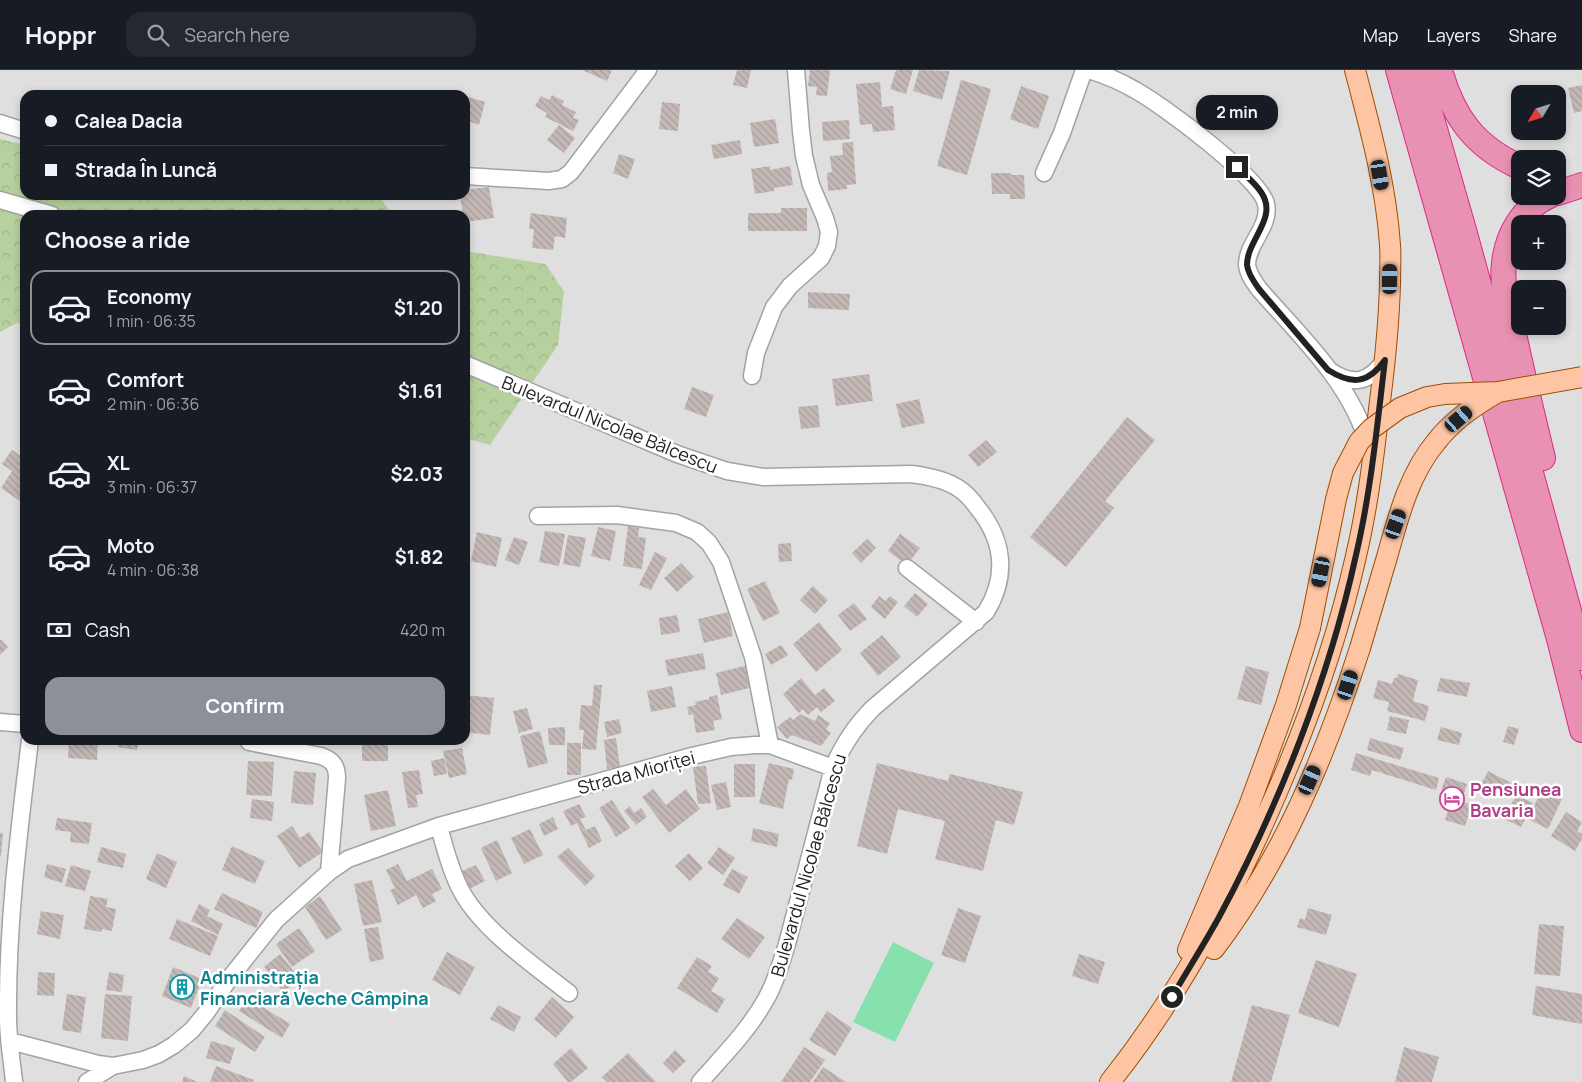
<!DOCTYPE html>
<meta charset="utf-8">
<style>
:root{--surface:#171b24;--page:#242831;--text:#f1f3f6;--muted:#9ea1a6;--line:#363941;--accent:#8c9099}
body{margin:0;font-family:Manrope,sans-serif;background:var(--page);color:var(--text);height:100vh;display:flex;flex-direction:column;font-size:19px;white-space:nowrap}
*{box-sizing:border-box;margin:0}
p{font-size:16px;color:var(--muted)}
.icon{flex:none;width:28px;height:28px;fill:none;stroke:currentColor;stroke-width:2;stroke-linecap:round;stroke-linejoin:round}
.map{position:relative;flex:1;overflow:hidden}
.side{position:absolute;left:20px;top:140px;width:450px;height:535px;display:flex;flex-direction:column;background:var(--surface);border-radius:15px;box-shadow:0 2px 8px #0003}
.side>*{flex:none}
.top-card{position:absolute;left:20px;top:20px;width:450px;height:110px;border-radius:15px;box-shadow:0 2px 8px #0003;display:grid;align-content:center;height:110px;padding:0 25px;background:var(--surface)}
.needle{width:32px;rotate:232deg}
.buttons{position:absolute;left:1511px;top:15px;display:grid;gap:10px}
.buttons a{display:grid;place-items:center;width:55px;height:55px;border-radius:10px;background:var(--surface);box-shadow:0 2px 8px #0003;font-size:25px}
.end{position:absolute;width:22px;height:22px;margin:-11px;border:6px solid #222;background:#fff;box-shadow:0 0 0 2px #fff}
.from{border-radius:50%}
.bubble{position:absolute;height:35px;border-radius:15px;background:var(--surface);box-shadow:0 2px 8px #0003;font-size:16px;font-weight:700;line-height:35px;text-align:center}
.car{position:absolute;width:15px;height:30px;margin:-15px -8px;border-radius:6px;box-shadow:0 0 4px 1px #0007;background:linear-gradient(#222 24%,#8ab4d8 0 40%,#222 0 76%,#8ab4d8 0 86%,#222 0)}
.top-card b{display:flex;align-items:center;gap:18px;height:48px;font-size:19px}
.top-card b+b{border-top:1px solid var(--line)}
.top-card i{width:12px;height:12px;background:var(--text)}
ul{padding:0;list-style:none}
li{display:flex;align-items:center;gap:15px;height:75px;margin:0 10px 8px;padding:0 15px;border:2px solid transparent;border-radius:15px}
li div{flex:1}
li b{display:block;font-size:19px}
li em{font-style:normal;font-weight:700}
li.on{border-color:var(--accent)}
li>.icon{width:45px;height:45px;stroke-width:1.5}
h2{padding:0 25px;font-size:22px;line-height:60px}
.pay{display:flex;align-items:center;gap:12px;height:55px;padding:0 25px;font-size:19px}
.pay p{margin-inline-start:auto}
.cta{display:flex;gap:10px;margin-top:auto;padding:10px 25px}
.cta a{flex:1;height:58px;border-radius:15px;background:var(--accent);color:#fff;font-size:20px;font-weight:700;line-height:58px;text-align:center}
header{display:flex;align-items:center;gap:30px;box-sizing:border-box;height:70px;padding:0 25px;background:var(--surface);border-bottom:1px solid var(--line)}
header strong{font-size:24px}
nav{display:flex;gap:28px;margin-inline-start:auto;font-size:18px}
.search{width:350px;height:45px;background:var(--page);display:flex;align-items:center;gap:12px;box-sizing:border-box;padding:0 18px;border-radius:15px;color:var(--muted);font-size:19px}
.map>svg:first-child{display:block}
</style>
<header>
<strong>Hoppr</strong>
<div class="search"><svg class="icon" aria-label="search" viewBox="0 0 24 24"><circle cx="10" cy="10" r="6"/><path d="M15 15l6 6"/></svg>Search here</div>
<nav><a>Map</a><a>Layers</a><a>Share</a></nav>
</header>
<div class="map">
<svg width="1582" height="1012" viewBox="0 0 1582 1012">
<defs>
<pattern id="forest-crowns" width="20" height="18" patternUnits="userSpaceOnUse" patternTransform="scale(1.25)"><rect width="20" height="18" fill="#b6d19d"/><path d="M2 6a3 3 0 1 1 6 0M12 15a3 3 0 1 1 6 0" fill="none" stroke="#9cb387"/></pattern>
<pattern id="building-back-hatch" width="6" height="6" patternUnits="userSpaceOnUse" patternTransform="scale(1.25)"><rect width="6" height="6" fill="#c3b8b5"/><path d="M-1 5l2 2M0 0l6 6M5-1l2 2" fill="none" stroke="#a79e9b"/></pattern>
</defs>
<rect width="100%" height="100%" fill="#f2ede9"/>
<path fill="#e0dfdf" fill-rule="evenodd" d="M0,0h1582v1012h-1582zM1520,24h38v37h-38zM25,25h440v100h-440zM1520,89h38v37h-38zM25,145h440v525h-440zM1520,154h38v37h-38zM1520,219h38v37h-38z"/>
<path fill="url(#forest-crowns)" d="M0,69l25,6v50h353l15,20h-368v110l-8,-2 -17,9z
M465,181l80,13 19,27 -6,54 -68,100 -25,-7z"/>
<path fill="#87e1ad" d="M893,872l41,21 -39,79 -42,-20z"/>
<path fill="url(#building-back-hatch)" d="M582,0h30l-5,11z
M737,0h14l-4,18 -14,-3z
M810,0h20l-3,26 -11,-1 1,-8 -9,-1z
M896,0h17l-7,24 -16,-5z
M919,0l31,1 -8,29 -29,-9z
M961,10l30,9 -24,86 -30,-9z
M880,12l2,25 11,-1 2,24 -22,2 -1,-8 -12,1 -4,-41z
M1582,15v26l-8,2 -6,-25z
M1021,16l28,10 -11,33 -28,-10z
M552,25l12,6 -2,4 14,7 -3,6 6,2 -6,11 -28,-14 2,-4 -12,-7 6,-10 8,4z
M465,26l20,6 -6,23 -14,-5z
M662,32l18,2 -2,27 -19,-2z
M775,49l4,24 -25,4 -4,-24z
M849,50l1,19 -27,2 -1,-19z
M559,55l16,13 -11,15 -17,-13z
M740,70l2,14 -28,5 -3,-14z
M853,72l3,42 -9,1v4l-19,2 -1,-18 5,-1 -2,-16 13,-1 -1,-12z
M619,84l16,5 -7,20 -15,-6z
M770,96v4l20,-4 3,19 -19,3v3l-19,3 -4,-25z
M991,103h20v2h13l1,24h-15v-5h-18z
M489,117l5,31 -29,4v-7h-2l-3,-20h5v-5z
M781,138h26v23h-59v-18h33z
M531,143l36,5 -2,20 -10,-2 -2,14 -21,-2 2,-19h-5z
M808,222l42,2 -1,16 -41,-2z
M869,304l4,27 -37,5 -4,-27z
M692,317l22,8 -8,22 -22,-8z
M919,329l6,24 -23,5 -6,-24z
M818,335l2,22 -19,2 -3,-22z
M1127,347l28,23 -50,61 9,7 -48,59 -36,-30z
M986,370l11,12 -19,15 -10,-12z
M12,380l13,9v34l-5,8 -19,-13 11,-17 -10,-7z
M628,456l11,2 -1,9 8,1 -4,31 -19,-3z
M598,457l18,4 -6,30 -19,-5z
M545,461l20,3 -6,32 -20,-4z
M477,462l25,6 -6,29 -25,-6z
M900,464l20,14 -13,17 -19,-14z
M568,465l18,3 -6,29 -17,-3z
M514,467l14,5 -9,23 -14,-5z
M867,469l9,9 -15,15 -9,-10z
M791,473l1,18 -13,1 -1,-18z
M655,482l12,6 -16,32 -12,-5z
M681,493l13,14 -17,15 -13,-14z
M765,511l15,32 -17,8 -16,-32z
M813,516l15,14 -13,14 -15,-14z
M915,523l13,11 -11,13 -13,-11z
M879,526l6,5 5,-5 8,6 -13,17 -14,-12z
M854,533l13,16 -17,12 -12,-16z
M728,542l5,24 -29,7 -6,-24z
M677,545l3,17 -19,3 -2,-17z
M819,552l23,28 -26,22 -23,-28z
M882,565l19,22 -23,19 -18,-23z
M0,569l8,8 -8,8z
M781,575l7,10 -17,10 -6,-11z
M703,583l3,16 -38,7 -3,-16z
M748,595l5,22 -32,8 -5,-22z
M1246,596l23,6 -8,33 -24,-6z
M1398,604l20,6 -5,21 16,5 -4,15 -38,-10 2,-9 -16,-4 5,-18 14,4 2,-6h3z
M801,608l14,17 9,-7 11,13 -14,11 -4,-5 -9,8 -5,-6 -4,4 -16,-19z
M1440,608l30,5 -3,14 -30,-6z
M594,615h8l-6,65 -14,-1 2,-19h-5l2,-25 11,1z
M672,616l4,21 -25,5 -4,-21z
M465,625l29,3 -4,37 -25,-3z
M717,625l5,24 -9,2 2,9 -19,3 -3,-19 -4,1 -2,-8 9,-2 -1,-3 14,-3v-2z
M527,638l6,21 -14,4 -6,-22z
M800,644l15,7 3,-6 12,8 -4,6 5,4 -10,13 -29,-11 -5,4 -10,-12 13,-10 3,3z
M1390,646l19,4 -3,14 -19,-4z
M619,649l3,14 -15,4 -3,-15z
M1508,656l11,3 -5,16 -11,-3z
M565,657v18h-16l-1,-17z
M1441,657l21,6 -3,12 -22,-5z
M540,661l8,32 -20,5 -8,-32z
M616,668l4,29 -13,2 -3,-29z
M1370,668l34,10 -4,12 -33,-10z
M69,670h29l-1,20 -29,-2z
M119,670h20l-2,10 -19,-3z
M362,670h26v21h-26z
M567,673h14v32h-14z
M462,678l5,26 -18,4 -6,-27z
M1356,683l83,25 -3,12 -64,-20 -2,6 -19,-6z
M444,688l3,16 -13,2 -3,-15z
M248,691l26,1 -2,34 -26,-1z
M769,693l25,6 -2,11 -3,-1 -6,30 -24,-6z
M877,693l71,18 2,-7 73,18 -9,33 -18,-5 -13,51 -48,-12 10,-38 -47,-12 -11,45 -30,-8z
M734,694h21v33h-21z
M706,696l5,37 -13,1 -5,-37z
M419,700l4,24 -7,1 2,12 -10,1 -6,-36z
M294,701l22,2 -3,32 -22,-2z
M1488,701l23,12 -8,15 -23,-11z
M1446,707l21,7 -4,13 -22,-7z
M726,712l5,25 -14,3 -6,-25z
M653,719l13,16 20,-16 14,20 -31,24 -27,-36z
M1542,719l20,10 -14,30 -20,-10z
M388,720l8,36 -25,5 -7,-36z
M1516,725l17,8 -12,24 -17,-8z
M1452,728l20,7 -7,21 -20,-6z
M252,729l22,3 -2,19 -22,-3z
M612,730l18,28 -14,9 -17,-29z
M579,734l7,13 -6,2 6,11 9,-4 7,15 -13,7 -12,-25 -6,3 -8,-15z
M630,736l4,7 7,-5 6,9 -11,8 -12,-14z
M1566,742l16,10 -5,9 5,3v5l-7,12 -24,-15z
M553,747l5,12 -14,7 -5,-12z
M57,748l35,5 -3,21 -19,-2 1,-10 -16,-2z
M292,756l8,12 9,-6 14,20 -24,16 -22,-32z
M753,758l26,6 -2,13 -26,-6z
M530,759l13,26 -19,9 -13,-26z
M0,763h3l-2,23h-1z
M497,770l15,33 -16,8 -15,-33z
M232,776l33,15 -10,23 -33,-14z
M101,777l25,7 -3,14 -26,-6z
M719,777l16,11 -12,17 -16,-12z
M568,778l27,28 -10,10 -28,-29z
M157,783l20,9 -11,26 -20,-9z
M689,783l14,15 -13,13 -15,-15z
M47,794l19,5 -4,14 -18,-6z
M398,794l9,17 25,-12 10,20 -10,5 4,7 -13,7 -7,-13 -18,10 -8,-15 5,-2 -9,-18z
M71,795l20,6 -6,20 -20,-5z
M476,795l9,16 -16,8 -9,-17z
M732,799l16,8 -9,17 -16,-9z
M372,810l10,42 -19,4 -9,-42z
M222,823l41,19 -7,16 -42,-19z
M90,826l18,3 -2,8 10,2 -4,22 -10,-2v3l-18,-3z
M320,826l22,34 -16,10 -21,-33z
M199,834l11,6 -3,6 16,8 -5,11 -27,-14z
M958,838l23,8 -16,47 -24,-8z
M1308,838l24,7 -6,20 -29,-8 3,-9 5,2z
M41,841l23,4 -4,24 -23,-5z
M737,848l28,19 -16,22 -28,-20z
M177,849l41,17 -8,20 -41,-17z
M1539,854l25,2 -4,50 -26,-2z
M378,857l6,32 -14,3 -6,-33z
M299,858l16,23 -23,16 -16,-23z
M447,882l28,15 -15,28 -28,-15z
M280,884l20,25 -17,13 -19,-25z
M1079,884l26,8 -7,22 -26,-8z
M697,887l15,9 -4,6 11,6 -8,13 14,8 -8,14 -40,-25z
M1316,890l41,14 -18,53 -41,-14z
M173,897l29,12 -11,29 -29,-12z
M38,902l17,1 -1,23 -17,-1z
M109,902l15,3 -2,17 -16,-2z
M1536,916l46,8v30l-50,-9z
M67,924l19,3 -5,36 -19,-3z
M105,924l27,2 -4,45 -27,-3z
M552,927l22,20 -18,21 -22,-19z
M248,928l42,26 -8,14 -43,-27z
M498,935l23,12 -7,15 -24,-13z
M1252,935l38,10 -19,67h-40z
M225,940l40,27 -10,15 -40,-26z
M827,941l25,17 -17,28 -26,-16z
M211,971l24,7 -5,16 -24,-6z
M804,977l21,13 -15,22h-29z
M1404,977l35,10 -7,25h-37z
M571,978l17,20 -17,14h-3l-15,-18z
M675,980l11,11 -13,12 -10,-10z
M628,983l28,29h-49l-5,-5z
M216,996l38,14 -1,2h-43z
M823,997l23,15h-33z
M184,1006l13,6h-15z"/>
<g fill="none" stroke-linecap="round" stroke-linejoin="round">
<defs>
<path id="minor" d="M1089,0c16,5 31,11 46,20 26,14 126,88 131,114 5,22 -19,39 -19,61 1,9 7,17 12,24 41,47 92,94 109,155
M0,53l25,8
M1044,103l18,-40 22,-63
M465,106l84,5 13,-2 9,-7 77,-102
M0,130l52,15
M465,294l212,90 50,17 37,6 147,-3c17,2 33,5 47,14 8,5 14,12 19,19 27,33 31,69 9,105l-113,96c-18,18 -30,36 -40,60l-46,176c-6,19 -11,38 -21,55 -17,31 -43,57 -66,83
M1330,301c23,15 39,12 55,-11
M752,306l4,-23 18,-46 16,-21 31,-28 6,-12 2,-14 -4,-14 -14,-33 -7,-29 -3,-25 -5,-61
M538,446l79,-1 59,8 21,9 12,11 12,19 32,95 17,88
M907,498l69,54
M0,652l25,2
M249,672l72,14c11,4 16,9 16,22l-8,94
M439,756c5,20 14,51 24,68 22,38 72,72 106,99
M10,971l88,23 15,2
M14,1012c-2,-21 -6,-43 -6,-65 -1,-93 11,-185 22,-277
M87,1012l26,-16 30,-6 16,-6 15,-9 18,-15 14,-17 23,-34 47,-59 53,-48 19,-13 91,-33 253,-70 39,-9 24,-2h15l63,23"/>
<path id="major" d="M1214,879c68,-89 112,-195 146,-301
M1188,880l61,-144 37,-101 24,-77
M1110,1012c70,-88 123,-186 167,-290 33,-76 61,-155 79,-236 12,-51 18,-103 24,-155 5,-39 9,-79 10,-118 0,-13 1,-26 0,-38 -4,-60 -20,-117 -35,-175"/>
<path id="highway" d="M1398,0l161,569 23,91
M1418,0l46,160 118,428
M1440,0c13,47 35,77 80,97
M1558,123l24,-8
M1543,388c-10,-41 -20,-82 -29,-124 -5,-22 -13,-48 -10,-71 3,-28 18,-55 45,-67"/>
</defs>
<use href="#minor" stroke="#a3a3a3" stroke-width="19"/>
<use href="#major" stroke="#9f4d00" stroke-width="22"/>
<use href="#highway" stroke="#dd2888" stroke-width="26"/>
<use href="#minor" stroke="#fff" stroke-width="16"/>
<use href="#major" stroke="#fdc5a3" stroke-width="20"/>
<use href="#highway" stroke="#e991b2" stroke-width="24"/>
<defs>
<path id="major-bridge" d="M1310,558l26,-129 7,-26 16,-31 12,-13 29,-21 27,-11 18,-3 53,-2 84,-15
M1360,578c9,-30 18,-61 27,-91 11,-39 22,-83 49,-115 16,-21 39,-37 62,-50"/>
</defs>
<use href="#major-bridge" stroke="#9f4d00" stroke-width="22" stroke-linecap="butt"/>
<use href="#major-bridge" stroke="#fdc5a3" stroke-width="20"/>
</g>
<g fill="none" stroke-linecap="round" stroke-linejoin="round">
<path stroke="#222" stroke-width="6" d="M1172,927c15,-26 31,-51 46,-78 60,-111 111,-240 138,-364 15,-64 21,-129 29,-195 -17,24 -33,25 -57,10l-69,-81c-5,-7 -11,-15 -12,-24 0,-26 32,-47 14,-73 -6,-9 -16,-17 -24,-25"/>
</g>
<defs>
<symbol id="hotel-ring" viewBox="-11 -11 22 22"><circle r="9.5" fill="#fff" stroke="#d1479c" stroke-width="1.5"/><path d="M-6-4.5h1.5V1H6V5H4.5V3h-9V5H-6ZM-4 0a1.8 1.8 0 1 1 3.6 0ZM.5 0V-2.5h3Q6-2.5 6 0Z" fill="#d1479c"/></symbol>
<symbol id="building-ring" viewBox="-11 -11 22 22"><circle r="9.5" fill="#fff" stroke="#0f9aa8" stroke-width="1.5"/><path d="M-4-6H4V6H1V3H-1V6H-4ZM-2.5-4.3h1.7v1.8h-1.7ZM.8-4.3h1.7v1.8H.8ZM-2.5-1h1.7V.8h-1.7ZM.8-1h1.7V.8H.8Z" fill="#0f9aa8"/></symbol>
</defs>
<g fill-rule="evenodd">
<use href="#hotel-ring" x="1438" y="715" width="28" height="28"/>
<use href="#building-ring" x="168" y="903" width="28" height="28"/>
</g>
<g text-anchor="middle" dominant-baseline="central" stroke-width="5" stroke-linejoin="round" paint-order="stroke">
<g font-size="18" fill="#222" stroke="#fff">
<text transform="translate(610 354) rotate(22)">Bulevardul Nicolae Bălcescu</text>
<text transform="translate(636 702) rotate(-15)">Strada Mioriței</text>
<text transform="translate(808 795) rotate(-74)">Bulevardul Nicolae Bălcescu</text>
</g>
<g font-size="18" font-weight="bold" fill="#b23c85" stroke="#fff" text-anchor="start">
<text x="1470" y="719">Pensiunea<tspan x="1470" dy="21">Bavaria</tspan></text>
</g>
<g font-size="18" font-weight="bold" fill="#0d838f" stroke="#fff" text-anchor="start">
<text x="200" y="907">Administrația<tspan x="200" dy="21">Financiară Veche Câmpina</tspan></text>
</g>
</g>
</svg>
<div class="buttons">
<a><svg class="needle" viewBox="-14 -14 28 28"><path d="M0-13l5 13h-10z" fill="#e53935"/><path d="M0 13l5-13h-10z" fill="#9ea1a6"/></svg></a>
<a><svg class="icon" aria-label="layers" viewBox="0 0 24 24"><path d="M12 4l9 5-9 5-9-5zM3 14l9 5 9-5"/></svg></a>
<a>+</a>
<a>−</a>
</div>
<i class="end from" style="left:1172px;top:927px"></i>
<i class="end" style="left:1237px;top:97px"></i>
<div class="bubble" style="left:1196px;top:25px;width:82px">2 min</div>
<i class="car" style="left:1380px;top:105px;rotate:170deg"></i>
<i class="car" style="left:1390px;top:209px;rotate:1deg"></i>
<i class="car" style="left:1459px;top:349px;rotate:49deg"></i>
<i class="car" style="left:1396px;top:454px;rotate:19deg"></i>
<i class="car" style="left:1321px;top:502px;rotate:191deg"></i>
<i class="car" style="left:1348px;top:615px;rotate:18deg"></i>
<i class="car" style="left:1310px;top:710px;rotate:24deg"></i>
<div class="top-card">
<b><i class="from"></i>Calea Dacia</b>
<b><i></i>Strada În Luncă</b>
</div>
<section class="side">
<h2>Choose a ride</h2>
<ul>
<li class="on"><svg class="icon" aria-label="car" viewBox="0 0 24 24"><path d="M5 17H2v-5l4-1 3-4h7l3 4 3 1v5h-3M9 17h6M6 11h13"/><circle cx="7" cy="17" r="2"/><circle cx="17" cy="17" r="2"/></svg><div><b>Economy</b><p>1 min · 06:35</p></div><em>$1.20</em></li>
<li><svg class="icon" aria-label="car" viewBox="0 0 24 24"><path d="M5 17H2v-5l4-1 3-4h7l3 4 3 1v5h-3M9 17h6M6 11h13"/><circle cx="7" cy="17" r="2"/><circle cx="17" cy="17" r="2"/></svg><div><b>Comfort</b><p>2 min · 06:36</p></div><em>$1.61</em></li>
<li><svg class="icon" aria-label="car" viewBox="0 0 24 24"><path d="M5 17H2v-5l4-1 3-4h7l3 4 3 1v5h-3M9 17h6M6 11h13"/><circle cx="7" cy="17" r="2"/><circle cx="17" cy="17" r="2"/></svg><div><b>XL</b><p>3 min · 06:37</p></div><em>$2.03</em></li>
<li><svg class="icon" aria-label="car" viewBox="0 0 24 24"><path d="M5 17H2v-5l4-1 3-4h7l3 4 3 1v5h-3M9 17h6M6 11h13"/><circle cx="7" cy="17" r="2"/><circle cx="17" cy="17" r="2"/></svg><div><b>Moto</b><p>4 min · 06:38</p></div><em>$1.82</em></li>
</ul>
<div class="pay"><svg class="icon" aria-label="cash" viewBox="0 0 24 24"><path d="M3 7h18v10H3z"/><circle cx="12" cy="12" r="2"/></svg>Cash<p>420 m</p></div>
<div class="cta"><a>Confirm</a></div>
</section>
</div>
